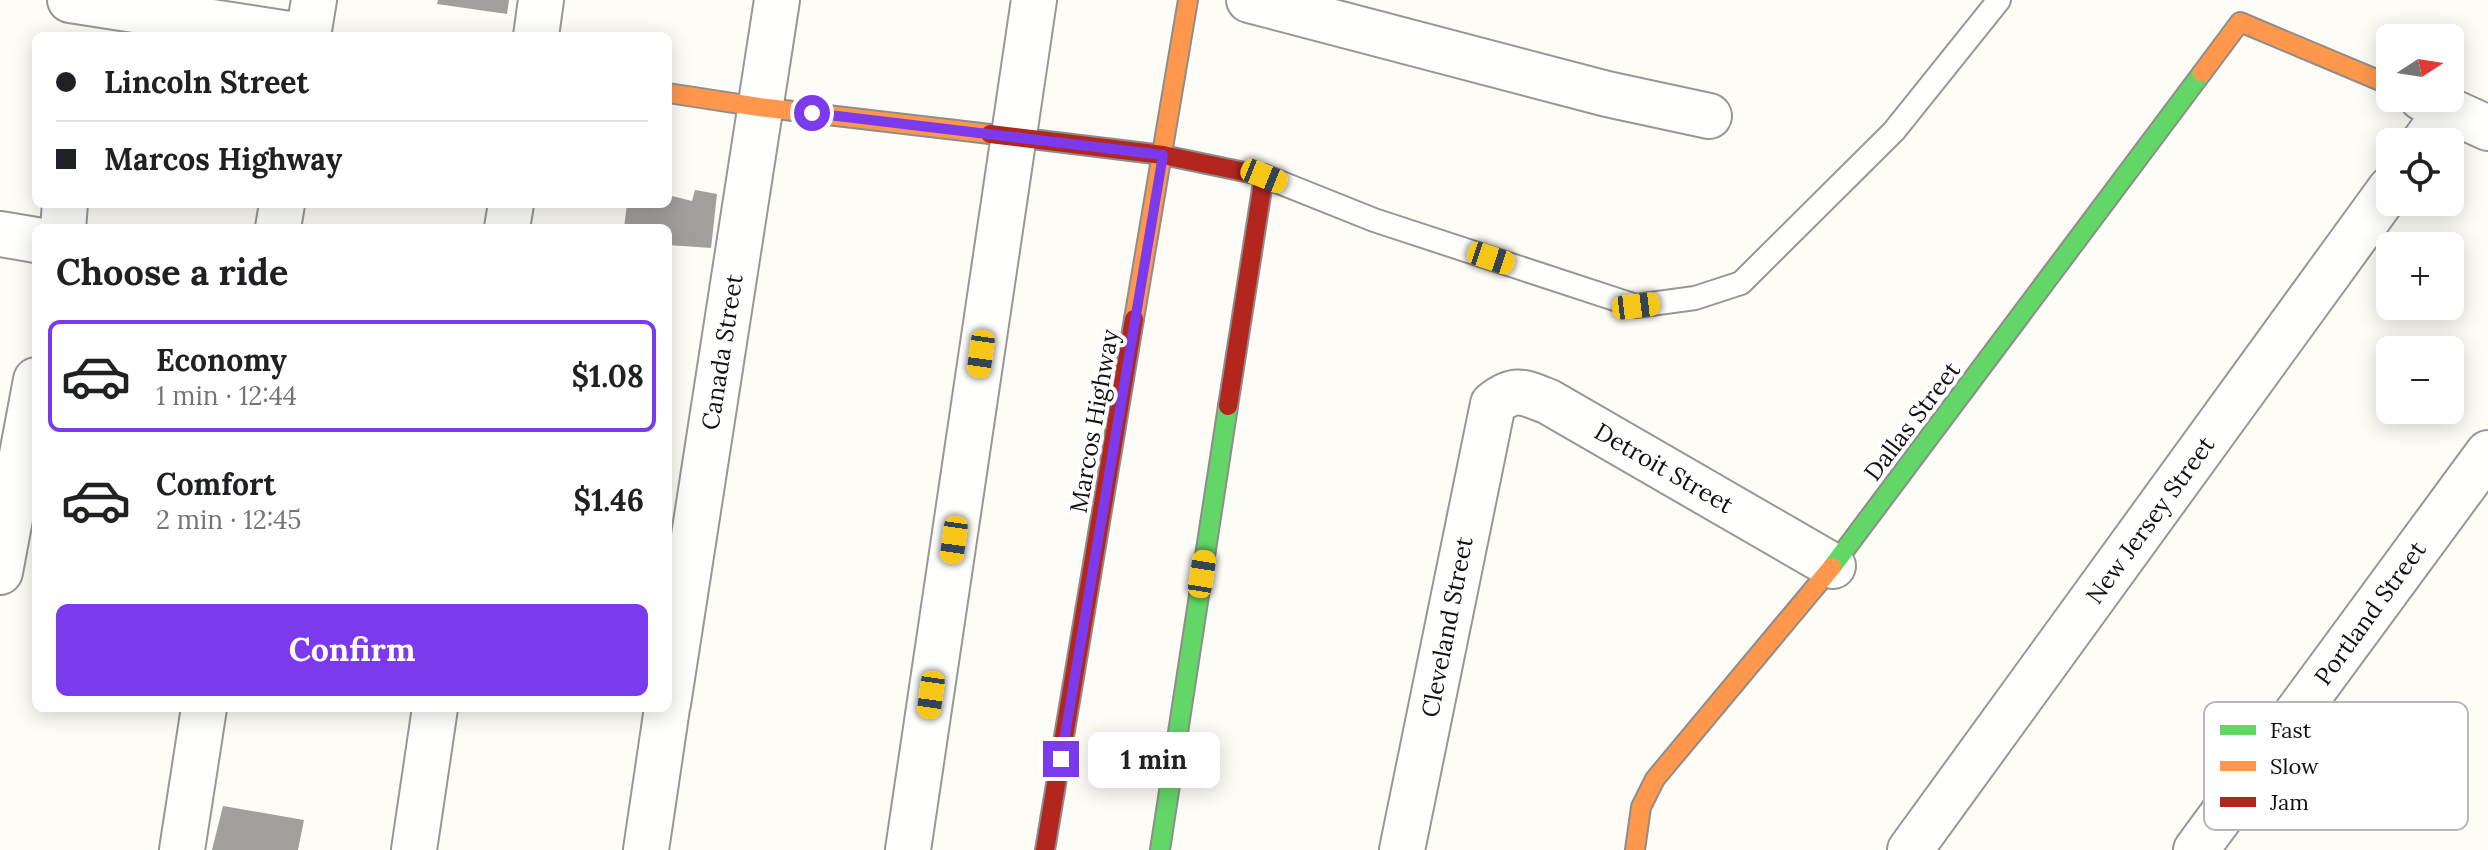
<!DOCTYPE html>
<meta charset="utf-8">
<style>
:root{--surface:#fff;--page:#f6f6f6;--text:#202124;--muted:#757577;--line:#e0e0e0;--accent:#7c3aed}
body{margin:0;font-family:Lora,serif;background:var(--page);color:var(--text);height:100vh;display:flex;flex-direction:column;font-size:30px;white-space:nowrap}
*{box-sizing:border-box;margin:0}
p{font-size:26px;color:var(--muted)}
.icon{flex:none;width:44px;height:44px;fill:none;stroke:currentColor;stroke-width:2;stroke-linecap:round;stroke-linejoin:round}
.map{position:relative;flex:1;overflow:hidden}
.panel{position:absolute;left:32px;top:224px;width:640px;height:488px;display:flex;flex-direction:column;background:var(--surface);border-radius:12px;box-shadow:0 4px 20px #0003}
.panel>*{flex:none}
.hud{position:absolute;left:32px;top:32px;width:640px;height:176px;border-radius:12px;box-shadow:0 4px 20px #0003;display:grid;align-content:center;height:176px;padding:0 24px;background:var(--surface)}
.needle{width:52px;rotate:78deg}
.fabs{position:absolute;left:2376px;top:24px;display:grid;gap:16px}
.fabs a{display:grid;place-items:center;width:88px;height:88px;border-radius:12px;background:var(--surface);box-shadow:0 4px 20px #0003;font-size:40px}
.end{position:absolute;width:36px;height:36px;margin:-18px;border:10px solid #7c3aed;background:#fff;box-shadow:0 0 0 4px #fff}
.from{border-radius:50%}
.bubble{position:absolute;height:56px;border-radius:12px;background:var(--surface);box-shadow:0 4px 20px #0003;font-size:26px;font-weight:700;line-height:56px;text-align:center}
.car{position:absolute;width:24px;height:48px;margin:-24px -12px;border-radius:10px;box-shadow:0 0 6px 2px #0007;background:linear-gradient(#f5c518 24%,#345 0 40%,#f5c518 0 76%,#345 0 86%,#f5c518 0)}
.hud b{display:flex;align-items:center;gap:28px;height:76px;font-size:30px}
.hud b+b{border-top:2px solid var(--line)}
.hud i{width:20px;height:20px;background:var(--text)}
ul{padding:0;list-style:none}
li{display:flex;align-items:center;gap:24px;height:112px;margin:0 16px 12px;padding:0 8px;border:4px solid transparent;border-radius:12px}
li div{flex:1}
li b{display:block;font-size:30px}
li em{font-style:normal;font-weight:700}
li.on{border-color:var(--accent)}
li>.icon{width:72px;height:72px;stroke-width:1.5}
h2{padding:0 24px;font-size:36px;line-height:96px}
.action{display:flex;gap:16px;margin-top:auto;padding:16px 24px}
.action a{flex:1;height:92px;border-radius:12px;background:var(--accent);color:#fff;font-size:32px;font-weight:700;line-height:92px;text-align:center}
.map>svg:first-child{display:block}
</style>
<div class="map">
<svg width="2488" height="850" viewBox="0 0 2488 850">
<rect width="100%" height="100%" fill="#fdfcf7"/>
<path fill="#a19f9c" d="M438,0h71l-2,14 -70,-10z
M695,190l22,4 -6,54 -43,-3v-17h-44l3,-24h41v-9l24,6z
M223,806l81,14 -6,30h-86z"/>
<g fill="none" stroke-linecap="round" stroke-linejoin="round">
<defs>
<path id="lane" d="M1264,176l110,44 262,86 59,-8 46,-15 153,-152 105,-131"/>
<path id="street" d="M70,0l232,36
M1249,0l358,94 102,22
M308,36l6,-36
M536,36l5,-36
M2422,98l66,30
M2424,142l24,-33
M63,228l2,-24
M278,228l4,-24
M507,228l4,-24
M0,234l36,6
M0,572l36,-192
M668,704l109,-704
M182,850l22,-142
M414,850l21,-142
M646,850l21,-142
M908,850l126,-850
M1402,850l91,-446c22,-18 31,-12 56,-2l284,164
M1910,850l480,-661
M2196,850l292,-397"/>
<path id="fast" d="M1832,567l370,-494
M1160,850l68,-444"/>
<path id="slow" d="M2202,73l38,-51 150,63
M668,93l91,14 231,27
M1134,319l54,-319
M1635,850l6,-43 14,-28 177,-212"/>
<path id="jam" d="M990,134l173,21 101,21 -36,230
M1045,850l89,-531"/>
</defs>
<use href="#lane" stroke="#979795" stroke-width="26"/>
<use href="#street" stroke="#979795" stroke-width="48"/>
<use href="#fast" stroke="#8e8d8b" stroke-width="22"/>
<use href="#slow" stroke="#8e8d8b" stroke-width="22"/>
<use href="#jam" stroke="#8e8d8b" stroke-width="22"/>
<use href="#lane" stroke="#fffffe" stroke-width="22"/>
<use href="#street" stroke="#fffffe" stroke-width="44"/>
<use href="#fast" stroke="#63d668" stroke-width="18"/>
<use href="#slow" stroke="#ff974d" stroke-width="18"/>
<use href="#jam" stroke="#b3261e" stroke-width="18"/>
</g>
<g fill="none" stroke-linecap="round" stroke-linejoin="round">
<path stroke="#7c3aed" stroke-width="10" d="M812,113l351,42 -102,604"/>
</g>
<g text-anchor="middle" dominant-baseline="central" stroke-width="8" stroke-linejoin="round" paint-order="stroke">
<g font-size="24" fill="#111" stroke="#fff">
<text transform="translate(722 352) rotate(-81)">Canada Street</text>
<text transform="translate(1094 421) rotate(-80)">Marcos Highway</text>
<text transform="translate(1912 421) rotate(-53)">Dallas Street</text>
<text transform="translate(1664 468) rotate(30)">Detroit Street</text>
<text transform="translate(2150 520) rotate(-54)">New Jersey Street</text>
<text transform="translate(2370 613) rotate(-54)">Portland Street</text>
<text transform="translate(1447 627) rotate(-79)">Cleveland Street</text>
</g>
</g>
<rect x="2204" y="702" width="264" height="128" rx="12" fill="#fff" stroke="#b8b8b8" stroke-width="2"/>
<rect x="2220" y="725" width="36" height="10" fill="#63d668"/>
<rect x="2220" y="761" width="36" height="10" fill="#ff974d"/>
<rect x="2220" y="797" width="36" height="10" fill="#b3261e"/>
<g font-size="22" fill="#111">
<text x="2270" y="738">Fast</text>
<text x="2270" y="774">Slow</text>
<text x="2270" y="810">Jam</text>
</g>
</svg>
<div class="fabs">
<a><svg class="needle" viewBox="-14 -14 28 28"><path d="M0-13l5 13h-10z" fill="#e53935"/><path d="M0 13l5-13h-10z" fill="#757577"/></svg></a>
<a><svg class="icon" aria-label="locate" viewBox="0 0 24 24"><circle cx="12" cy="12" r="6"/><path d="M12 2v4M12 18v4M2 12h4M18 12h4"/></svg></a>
<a>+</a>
<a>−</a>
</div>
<i class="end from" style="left:812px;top:113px"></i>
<i class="end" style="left:1061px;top:759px"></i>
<div class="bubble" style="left:1088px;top:732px;width:132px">1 min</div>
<i class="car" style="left:1264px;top:176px;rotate:112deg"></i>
<i class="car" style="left:1491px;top:258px;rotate:108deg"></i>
<i class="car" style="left:1636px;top:306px;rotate:83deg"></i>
<i class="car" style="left:981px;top:354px;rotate:188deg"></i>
<i class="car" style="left:954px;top:540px;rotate:188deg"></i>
<i class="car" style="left:1202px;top:574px;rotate:9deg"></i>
<i class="car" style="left:931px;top:695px;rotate:188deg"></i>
<div class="hud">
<b><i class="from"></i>Lincoln Street</b>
<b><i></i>Marcos Highway</b>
</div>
<section class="panel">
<h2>Choose a ride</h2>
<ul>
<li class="on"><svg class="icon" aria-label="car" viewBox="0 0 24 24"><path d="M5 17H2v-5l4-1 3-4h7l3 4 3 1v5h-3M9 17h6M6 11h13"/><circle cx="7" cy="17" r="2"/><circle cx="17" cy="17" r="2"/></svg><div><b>Economy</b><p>1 min · 12:44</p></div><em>$1.08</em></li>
<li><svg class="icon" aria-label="car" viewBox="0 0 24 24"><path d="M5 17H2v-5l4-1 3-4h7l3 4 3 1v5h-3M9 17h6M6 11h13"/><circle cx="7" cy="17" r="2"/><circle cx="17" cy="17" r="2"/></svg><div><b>Comfort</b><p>2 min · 12:45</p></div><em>$1.46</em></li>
</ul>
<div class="action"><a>Confirm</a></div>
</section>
</div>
